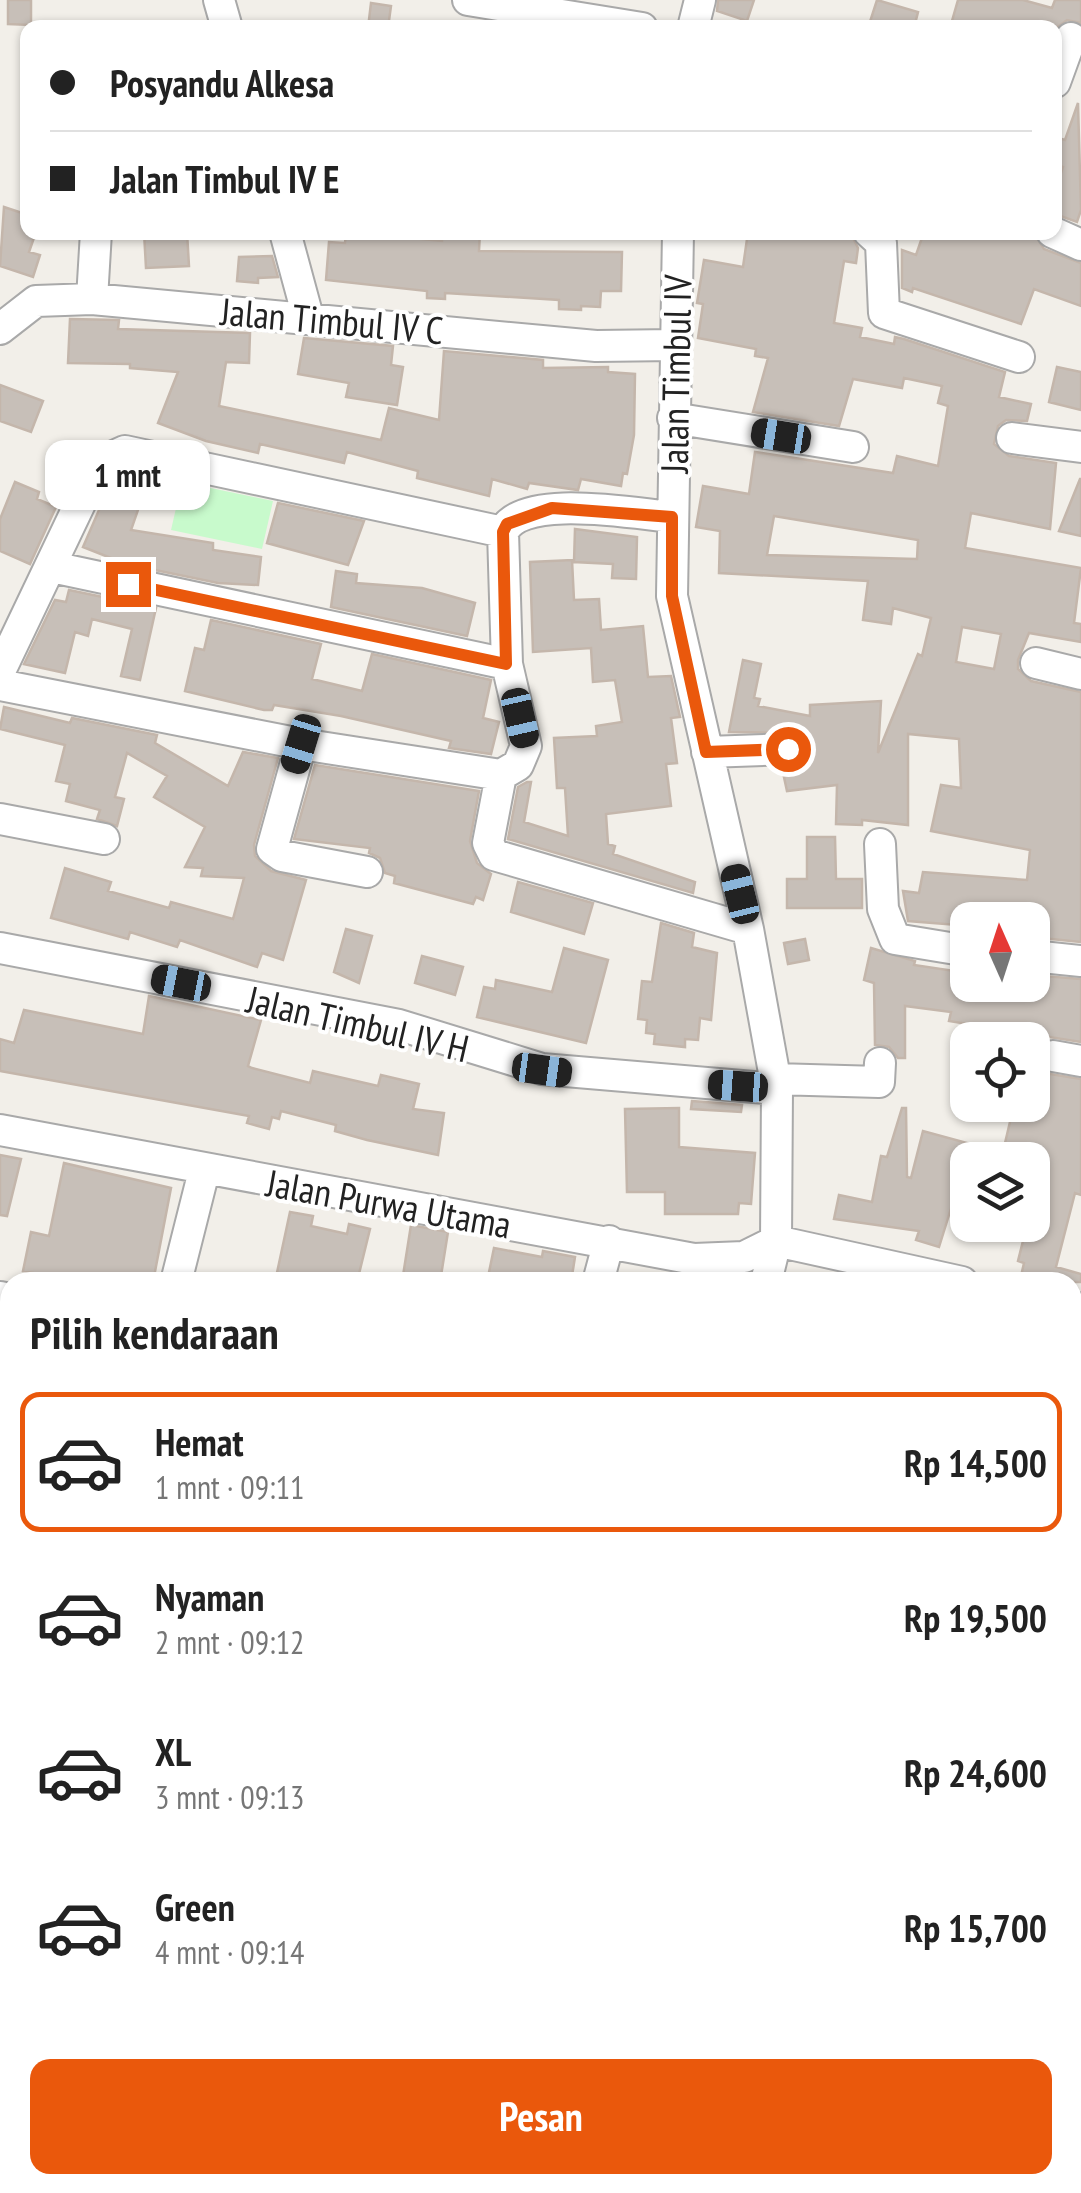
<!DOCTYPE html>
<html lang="id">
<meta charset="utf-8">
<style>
:root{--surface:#fff;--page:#f2f2f2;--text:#222;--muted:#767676;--line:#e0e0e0;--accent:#ea580c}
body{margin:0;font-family:"PT Sans Narrow",sans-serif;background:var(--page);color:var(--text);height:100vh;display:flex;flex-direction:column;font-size:38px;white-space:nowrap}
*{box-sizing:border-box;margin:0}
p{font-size:32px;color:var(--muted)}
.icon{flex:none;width:55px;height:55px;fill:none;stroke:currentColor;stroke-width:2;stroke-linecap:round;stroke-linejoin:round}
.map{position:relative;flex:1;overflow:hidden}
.details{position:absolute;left:0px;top:1272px;width:1082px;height:922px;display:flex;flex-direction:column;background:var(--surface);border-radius:30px 30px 0 0;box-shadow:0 2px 8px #0004}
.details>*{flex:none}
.guide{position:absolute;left:20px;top:20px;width:1042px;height:220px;border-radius:20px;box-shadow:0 2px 8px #0004;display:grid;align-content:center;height:220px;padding:0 30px;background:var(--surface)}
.needle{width:65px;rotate:357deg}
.controls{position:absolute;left:950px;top:902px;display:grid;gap:20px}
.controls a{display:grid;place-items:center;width:100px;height:100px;border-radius:20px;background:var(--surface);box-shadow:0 2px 8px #0004;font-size:50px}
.end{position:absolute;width:45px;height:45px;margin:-22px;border:12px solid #ea580c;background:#fff;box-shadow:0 0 0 5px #fff}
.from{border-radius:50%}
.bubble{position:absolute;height:70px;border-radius:20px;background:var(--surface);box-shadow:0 2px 8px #0004;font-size:32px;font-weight:800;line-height:70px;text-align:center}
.car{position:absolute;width:30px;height:60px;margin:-30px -15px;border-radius:12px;box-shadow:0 0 8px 2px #0007;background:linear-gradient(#222 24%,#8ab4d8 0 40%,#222 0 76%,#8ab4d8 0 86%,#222 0)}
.guide b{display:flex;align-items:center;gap:35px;height:95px;font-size:38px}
.guide b+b{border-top:2px solid var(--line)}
.guide i{width:25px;height:25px;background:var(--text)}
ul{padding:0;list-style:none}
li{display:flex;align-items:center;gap:30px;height:140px;margin:0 20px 15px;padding:0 10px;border:5px solid transparent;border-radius:20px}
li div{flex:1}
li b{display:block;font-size:38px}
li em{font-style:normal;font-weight:800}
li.active{border-color:var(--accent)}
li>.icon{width:90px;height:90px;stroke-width:1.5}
h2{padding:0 30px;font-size:45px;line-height:120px}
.action{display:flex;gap:20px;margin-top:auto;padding:20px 30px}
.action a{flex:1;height:115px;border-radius:20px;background:var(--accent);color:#fff;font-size:40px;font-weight:800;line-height:115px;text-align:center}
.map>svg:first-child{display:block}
</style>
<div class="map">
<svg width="1081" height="2193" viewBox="0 0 1081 2193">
<rect width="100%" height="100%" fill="#f2efe9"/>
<path fill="#aacbaf" d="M1081,2032v130l-8,-4v-107z"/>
<path fill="#c8facc" d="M182,482l91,19 -11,48 -91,-19z"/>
<path fill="#c7bfb8" stroke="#c4b6ab" stroke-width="2.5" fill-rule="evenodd" d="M8,0h23v25l-23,-1z
M718,0h36l-7,21 -30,-10z
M877,0l41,12 -4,16h-46z
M958,0h65l29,8 3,-8h26v23l-14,-3 -12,9 -105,-1z
M371,3l20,3 -3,22h-20z
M1078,103l3,107 -4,12 -22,-8v-23l8,-24 -8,-3v-27l10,3z
M4,207l24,8v17h8l-7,20 11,3 -7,22 -33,-11z
M144,232h43l2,34 -43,2z
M346,232l96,9v-9h38l-1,19 143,1 -1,39h-20l-1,16 -19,-1v4l-22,-1v-9l-114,-7v6l-18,-1v-7l-101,-11 3,-38 16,1z
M748,232l103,2 7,14 -2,15 -12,-2 -10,62 28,5 -2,9 34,7 1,-7 9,2 101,33 -6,25 32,7 -4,17 -21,-1 -8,6 -4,18 15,12 47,7 -6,66 -79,-16 -6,35 116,20 -7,55 7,1v18l-52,-9 -11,27v9l13,12 50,11v250l-49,-5v-17h-74l-1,5 -49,-4 -5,-30 16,2 4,-21 104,8 3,-30 -99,-19 10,-46 20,3 -2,-49 -51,-5v91l-46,-5v5l-26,-1 1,-39 -50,6 -5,-23 17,-4 8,-15 -9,-16 -69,-1 14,-72 18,4 -7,34 6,1 -2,7 52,10v-11l71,-4 -3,52 40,-99 4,2 9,-38 -38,-10 -2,16 -28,-4 5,-39 -149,-8 1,-42 -24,-4 7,-41 46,8 6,-42 138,21 4,-17 41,10 10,-60 -10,-3 4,-17 -38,-8 -2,10 -49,-9 -14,47 -86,-14 15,-54 -13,-2 1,-7 -58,-11 5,-34 -6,-1 7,-43 39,7zM774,516l144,24 -1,19 -150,-4zM962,627l39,7 -7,35 -38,-7z
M924,232h109l11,17 37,14v43l-47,-17 -13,35 -108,-36 -1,4 -10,-4v-38l14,5z
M272,256l6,21 -20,1v5l-21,-2 2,-24z
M70,319l49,1 -1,9 132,4 -1,30 -23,-1 -7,44 162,34 8,-32 50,12 5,-69 99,9v8l65,-1v5l27,2 -1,61 -7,39 -4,-1 -2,13 -40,-7 -3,11 -49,-7 -2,6 -35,-10 -3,17 -72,-18 1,-7 -71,-19 -3,11 -84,-19 -2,9 -52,-12 -48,-18 20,-51 -48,-4v-4l-62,-1z
M304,338l89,8 -2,19 12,2 -6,38 -51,-8 3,-14 -51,-9z
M1057,367l24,5v38l-32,-8z
M0,385l43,16 -12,31 -31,-11z
M123,472l25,9 -17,49 82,13v7l48,7 -3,28 -40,-2 -92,-19 -43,-17 29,-67z
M1080,479h1v57l-22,-5z
M15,482l24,10 -2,7 19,8 -26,57 -30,-13v-32z
M278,503l86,18 -16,44 -81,-22z
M575,529l62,8 -1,42 -24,-1 1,-14 -39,-2z
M572,560l2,40 25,-1 2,31 42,-4 5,51 23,-1 9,41 -9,1 6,45 -11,1 5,42 -65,8 2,30 7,2 -2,8 82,28 -2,11 -185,-54 10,-52 9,-5h4l-7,40 44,14 -3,-48h-8l-3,-50 43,-2 -1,-10 26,-4 -7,-42 -22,2 -2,-34 -58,4 -3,-90z
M336,571l21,3 -1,9 66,5 53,15 -8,33 -136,-29z
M69,590l87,18 -16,72 -19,-4 11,-47 -40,-10 -4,17 -13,-4 -10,41 -41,-9 31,-64 11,2z
M211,620l110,24 -9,35 50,12 10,-37 119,26 -8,38 16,4 -8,32 -42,-6 2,-7 -110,-25 -67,-11 -2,5h-8l-79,-19 10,-43 9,2z
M4,707l66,16 2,-5 85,17 -2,8 73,43 15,-34 35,6 -24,87 1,11 16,15 35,9 -23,80 -21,-7 -5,14 -77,-27 -3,7 -47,-15 -2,7 -77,-21 14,-50 46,14 -3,9 61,17 2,-6 62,17 11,-41 -43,-2 2,-8 -18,-1 20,-40 -51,-30 13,-21 -40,-23 -12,44 9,2 -7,27 -20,-7 3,-9 -34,-9 4,-17 -14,-3 9,-36 -65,-16z
M315,765l164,26 -9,50 7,22 14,11 -8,26 -7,-3 -3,7 -79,-21 1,-7 -10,-3 -5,-15 -11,-5 1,-5 -76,-9z
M807,837h28l1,42h26v29h-75v-29h20z
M518,882l75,21 -9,31 -73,-22z
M661,923l33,10 -2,14 25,6 -6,67 -11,-2 -2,22 -13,-1v8l-31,-3 1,-10 -9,-1 1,-13 -9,-1 4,-38 10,1z
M346,929l26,7 -13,47 -25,-11z
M805,939l4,21 -21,4 -4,-21z
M564,948l44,12 -22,83 -109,-26 7,-30 11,2 1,-9 56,12z
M871,948l44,13 -1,4 54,8v12h64v-10l49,4v63l-132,-21 2,-9 -46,-6v52h-7l-9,-11 -14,-2 -1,-62 -10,-3z
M422,956l41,11 -8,28 -40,-12z
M149,996l112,24 -13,46 4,2 58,15 3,-12 65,15 3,-11 38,9 -6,25 31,4 -6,42 -71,-15 -32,-9 1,-6 -55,-14 -2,8 -7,-2 -3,12 -22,-6 2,-7 -249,-45v-32l14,4 10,-33 119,24z
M1032,1071l49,8v116l-6,-2 -19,74 25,7v8h-35l-25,-6 3,-13 -6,-2 9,-36h5v-65h-31l13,-55h18z
M692,1101l50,4 -1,7 -50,-3z
M679,1108v39l76,6 -4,51 -12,-1 -1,11h-73v-22h-38l-2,-83z
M902,1108h4l1,69 4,1 12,-47 48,13 -32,103 -23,-7 3,-9 -85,-12 5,-24 33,7 9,-46 6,1z
M0,1155l21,4 -14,57 -7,-1z
M64,1163l107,25 -18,94h-49l-31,-6 -1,5 -49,-10 8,-39 18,4z
M290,1212l23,4 -2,10 36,8 2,-10 21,5 -13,53h-82z
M411,1225l37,7 -8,50h-38z
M494,1248l48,9 1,-6 32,6 -4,25h-84z"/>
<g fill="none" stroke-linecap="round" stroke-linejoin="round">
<defs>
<path id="minor" d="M219,0l8,28
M468,0l174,28
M693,28l7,-28
M1055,82l16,-44
M285,232l23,85
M678,232l-6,364 76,333 29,160 -1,152 -10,41
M869,232l12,11 3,70 135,44
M1052,232l29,13
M92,299l4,-67
M0,329l36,-28 56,-2 504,47 78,-1
M673,418l180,29
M1012,438l69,9
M52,567l455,97
M1036,663l45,11
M0,671l96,-201 7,-9 22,-10 378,81c18,-40 132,-18 169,-15
M0,685l301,59 200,31
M301,744l-29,105 10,7 85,16
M707,752l81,-3
M501,775l-13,68 6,12 254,74
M501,775l17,-10 8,-19 -19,-82 -4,-132
M0,819l104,20
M880,844l3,65 12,30 73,12
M0,948l399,77 143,44 235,20
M1032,956l49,5
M1053,1056l28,5
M775,1079l104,3 1,-19
M0,1130l694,129 50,-2 32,-16 186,41
M176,1282l28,-111
M598,1282l11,-41
M0,1297l10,2
M1072,1307l9,2
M0,1443l10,2
M1072,1505l9,3
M0,1571l10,2
M1072,1623l9,2
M1072,1679l9,3
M0,1703l10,1
M0,1853l10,2
M0,1965l10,-41
M0,1993l10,3
M0,2136l10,3
M1072,2178l9,3
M160,2185l26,8
M734,2185l36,8
M407,2193l2,-8
M599,2193l2,-8
M991,2193l3,-8"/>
</defs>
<use href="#minor" stroke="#a9a9a9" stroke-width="34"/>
<use href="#minor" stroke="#fff" stroke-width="30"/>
</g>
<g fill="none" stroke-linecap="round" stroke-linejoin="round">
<path stroke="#ea580c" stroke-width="12" d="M128,584l378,80 -3,-132 4,-8 45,-16 120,9v79l34,156 82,-3"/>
</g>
<g text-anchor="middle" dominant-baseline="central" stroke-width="8" stroke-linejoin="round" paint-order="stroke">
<g font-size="38" fill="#222" stroke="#fff">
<text transform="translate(332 320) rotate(5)">Jalan Timbul IV C</text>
<text transform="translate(675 374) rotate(-89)">Jalan Timbul IV</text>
<text transform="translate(358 1023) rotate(13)">Jalan Timbul IV H</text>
<text transform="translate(389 1203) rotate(10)">Jalan Purwa Utama</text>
</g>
</g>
</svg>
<div class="controls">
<a><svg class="needle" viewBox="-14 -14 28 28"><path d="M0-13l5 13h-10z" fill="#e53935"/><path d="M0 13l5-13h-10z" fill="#767676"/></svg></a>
<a><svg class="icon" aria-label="locate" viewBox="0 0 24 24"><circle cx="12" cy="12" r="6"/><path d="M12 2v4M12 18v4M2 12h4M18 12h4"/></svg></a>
<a><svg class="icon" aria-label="layers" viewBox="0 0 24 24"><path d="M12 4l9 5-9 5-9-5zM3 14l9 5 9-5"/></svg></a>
</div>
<i class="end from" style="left:788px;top:749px"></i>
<i class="end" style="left:128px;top:584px"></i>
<div class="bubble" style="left:45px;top:440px;width:165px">1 mnt</div>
<i class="car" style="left:781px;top:436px;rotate:279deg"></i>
<i class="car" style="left:520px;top:718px;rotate:167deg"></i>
<i class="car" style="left:301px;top:744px;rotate:197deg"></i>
<i class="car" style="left:740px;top:894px;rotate:346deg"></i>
<i class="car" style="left:181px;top:983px;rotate:281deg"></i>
<i class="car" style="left:542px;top:1070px;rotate:98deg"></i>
<i class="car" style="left:738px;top:1086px;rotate:274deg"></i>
<div class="guide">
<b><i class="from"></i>Posyandu Alkesa</b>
<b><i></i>Jalan Timbul IV E</b>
</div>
<section class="details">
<h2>Pilih kendaraan</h2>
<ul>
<li class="active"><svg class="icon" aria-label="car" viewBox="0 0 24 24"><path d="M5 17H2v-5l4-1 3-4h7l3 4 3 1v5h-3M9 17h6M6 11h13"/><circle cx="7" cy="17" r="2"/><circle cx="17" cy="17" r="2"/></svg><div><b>Hemat</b><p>1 mnt · 09:11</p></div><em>Rp 14,500</em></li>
<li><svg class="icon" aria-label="car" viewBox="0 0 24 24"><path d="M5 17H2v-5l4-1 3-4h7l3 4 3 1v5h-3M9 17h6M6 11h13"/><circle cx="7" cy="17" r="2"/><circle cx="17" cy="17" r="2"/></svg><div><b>Nyaman</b><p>2 mnt · 09:12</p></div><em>Rp 19,500</em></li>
<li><svg class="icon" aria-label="car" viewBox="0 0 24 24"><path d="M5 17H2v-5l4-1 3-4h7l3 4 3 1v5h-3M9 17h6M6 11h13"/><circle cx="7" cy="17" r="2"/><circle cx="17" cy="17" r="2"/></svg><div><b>XL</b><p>3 mnt · 09:13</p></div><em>Rp 24,600</em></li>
<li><svg class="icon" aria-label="car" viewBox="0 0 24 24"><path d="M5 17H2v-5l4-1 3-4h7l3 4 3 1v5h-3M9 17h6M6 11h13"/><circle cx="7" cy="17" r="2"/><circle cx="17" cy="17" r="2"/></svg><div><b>Green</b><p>4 mnt · 09:14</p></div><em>Rp 15,700</em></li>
</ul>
<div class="action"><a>Pesan</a></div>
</section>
</div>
